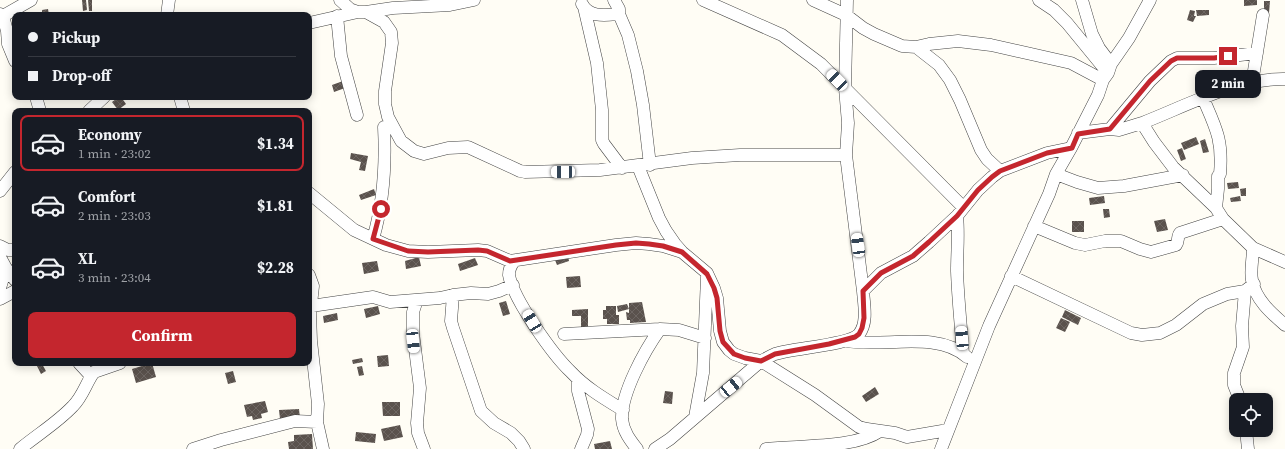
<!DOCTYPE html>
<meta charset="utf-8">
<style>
:root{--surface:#171b24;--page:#242831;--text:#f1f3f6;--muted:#9ea1a6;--line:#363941;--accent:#c4262e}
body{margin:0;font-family:"Source Serif 4",serif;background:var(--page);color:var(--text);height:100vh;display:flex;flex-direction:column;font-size:15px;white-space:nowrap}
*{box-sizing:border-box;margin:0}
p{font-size:13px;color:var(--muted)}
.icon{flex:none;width:22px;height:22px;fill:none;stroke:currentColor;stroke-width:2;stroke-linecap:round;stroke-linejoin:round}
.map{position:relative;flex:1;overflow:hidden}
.drawer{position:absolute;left:12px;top:108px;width:300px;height:258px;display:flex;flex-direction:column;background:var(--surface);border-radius:8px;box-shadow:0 2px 10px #0003}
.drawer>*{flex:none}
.banner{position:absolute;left:12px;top:12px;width:300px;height:88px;border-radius:8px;box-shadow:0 2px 10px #0003;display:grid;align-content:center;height:88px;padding:0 16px;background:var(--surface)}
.fabs{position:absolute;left:1229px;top:393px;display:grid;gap:8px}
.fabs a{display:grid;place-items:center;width:44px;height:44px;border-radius:8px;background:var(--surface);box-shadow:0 2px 10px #0003;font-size:20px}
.end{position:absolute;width:18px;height:18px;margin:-9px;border:5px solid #c4262e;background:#fff;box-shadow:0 0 0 2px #fff}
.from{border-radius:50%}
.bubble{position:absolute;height:28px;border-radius:8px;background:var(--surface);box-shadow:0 2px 10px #0003;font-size:13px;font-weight:700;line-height:28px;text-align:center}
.car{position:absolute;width:12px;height:24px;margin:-12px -6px;border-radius:5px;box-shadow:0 0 3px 1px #0007;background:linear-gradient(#fff 24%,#345 0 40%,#fff 0 76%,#345 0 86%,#fff 0)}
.banner b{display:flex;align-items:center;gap:14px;height:38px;font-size:15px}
.banner b+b{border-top:1px solid var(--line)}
.banner i{width:10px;height:10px;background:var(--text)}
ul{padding:7px 0 0;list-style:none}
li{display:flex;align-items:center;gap:12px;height:56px;margin:0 8px 6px;padding:0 8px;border:2px solid transparent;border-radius:8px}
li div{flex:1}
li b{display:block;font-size:15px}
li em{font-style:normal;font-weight:700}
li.on{border-color:var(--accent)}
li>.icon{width:36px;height:36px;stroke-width:1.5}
.action{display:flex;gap:8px;margin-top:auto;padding:8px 16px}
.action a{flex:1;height:46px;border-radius:8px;background:var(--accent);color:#fff;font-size:16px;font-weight:700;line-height:46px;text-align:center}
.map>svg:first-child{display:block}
</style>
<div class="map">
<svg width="1285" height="449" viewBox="0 0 1285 449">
<defs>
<pattern id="building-cross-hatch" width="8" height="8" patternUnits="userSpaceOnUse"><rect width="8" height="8" fill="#5a524d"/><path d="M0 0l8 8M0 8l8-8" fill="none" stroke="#6d6662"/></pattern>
</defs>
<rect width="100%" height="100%" fill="#fffdf5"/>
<path fill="url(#building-cross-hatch)" d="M82,0h4l1,10 -4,1z
M88,0h4v11h-3z
M1244,0h13v5l-13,1z
M1264,1h6l-1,12h-5z
M48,9l1,6h-7v-5z
M1190,10l5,1 -1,5h2l-3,6 -6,-2z
M1196,10h13v5l-12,1z
M343,81l2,7 -11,4 -2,-7z
M119,97h2l5,7 -8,6 -6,-8z
M1196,137l3,7 -15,6 -3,-7z
M1205,139l4,13 -6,1 -3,-12z
M1182,148l4,11 -5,2 -4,-11z
M351,153l17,3 -3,15 -6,-1 2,-8 -11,-3z
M1238,182l1,6 -11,1 -1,-6z
M1246,188v8h-5l-1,-7z
M374,189l2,6 -15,5 -2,-5z
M1104,196l1,7 -15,2 -1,-7z
M1240,196l1,5 -10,1 -1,-4z
M1103,209h6l1,8 -6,1z
M1165,219l3,11 -11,2 -3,-11z
M1072,221h12v11h-12z
M568,256l1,5 -12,4 -2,-5z
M419,257l2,9 -15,3 -1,-8z
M475,258l3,7 -18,6 -2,-7z
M377,261l2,10 -15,3 -2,-11z
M580,276l1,11 -14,1 -1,-11z
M506,301l4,13 -7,2 -4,-13z
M642,302l4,20 -16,1v-3h-3l-1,-8 3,1v-10z
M627,304l2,5 -11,3 -1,-6z
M378,306l2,8 -14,4 -2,-9z
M606,306h10v9h3v9h-12v-5h-4v-9h3z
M588,309v20h-7v-13h-9v-6z
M1065,310l16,8 -3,7 -16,-8z
M337,313l1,7 -14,3 -1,-7z
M1061,318l9,4 -5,10 -9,-4z
M388,355l1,11 -11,1 -1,-11z
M362,358l1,4 -10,2 -1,-4z
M152,363l4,14 -20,6 -4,-14z
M42,364l4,7 -5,3 -4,-8z
M362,366l2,9 -5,1 -2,-9z
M233,371l3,11 -8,2 -3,-11z
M875,387l4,7 -13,8 -4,-6z
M665,391l8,1 -1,12 -9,-1z
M265,401l3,11 -7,2 1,4 -9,2 -1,-4 -5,1 -3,-12z
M382,402h18v14h-17z
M299,409l1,9 -20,1 -1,-9z
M400,425l3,12 -19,4 -3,-12z
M356,432l20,2 -1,9 -20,-2z
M312,434l1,15h-24l-1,-7 6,-1v-6z
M610,441l2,8h-17l-1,-5z"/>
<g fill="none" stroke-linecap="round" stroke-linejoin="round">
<defs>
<path id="minor" d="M340,0l10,9 8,3
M614,0l5,9v5l9,21 9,36 6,34 7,60
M703,0l79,35 39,29 142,143
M813,0l33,15 17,13 11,6 28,12 14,1 23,18 11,15 10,20 21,50 6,9 13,12
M847,0l-2,88 3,35 -2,32 17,136
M1039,0l15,10 13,13 41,50
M1082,0l10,34 7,14 12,16
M582,4c7,14 24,11 37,10
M584,7l13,56 5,47v30l2,4 18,24
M366,12l27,-4 57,-3 24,-5
M0,14l3,2 4,15 1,13 7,17
M167,15l2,-15
M3,16l28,-16
M337,16l4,40 16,59
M309,23l49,-11h8l18,10 7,10 1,11 -7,48v13l3,13 13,24 13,10 10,3 24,-6 20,-1 52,24 5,1 75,-2 92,-12 48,-3h106
M916,47l13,-3 29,-3 33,4 80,18 32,17
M1252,83l11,-68
M36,97l4,14
M180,97l4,14
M1203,98c13,30 20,42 17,76l-2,2v13l-2,19
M89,111l15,-14
M1142,123c44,-17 95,-45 143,-44
M1110,129l40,-48 21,-20 6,-3h37l43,-5
M1078,133l32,-4 9,1 23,-7 12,19 19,25 43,41 7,11 30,29 32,14
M638,166l21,52 7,13 9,13 7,8 25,21 7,15 3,10 3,33 3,11 6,8 5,4 11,4 16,3 54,34 44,32 8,2 28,4 12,4 41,-7
M1056,174l21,8 21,6 26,-2 59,-11
M0,191l15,-19
M309,193l45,37 32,15 22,6 20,1 50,-2 9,1 23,10 106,-16 20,-2 13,1 14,2 19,6
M957,216c2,18 0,36 0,55 1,28 4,55 6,83
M1034,226l41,17 10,2 20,-4h16l19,8 11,3 25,-7c3,-4 1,-9 4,-12l43,-14
M373,239c11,-38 13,-73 11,-112
M0,246l8,4h7
M1253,248c0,10 -3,23 -1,32 3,19 19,33 33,45
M0,257l6,11 9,12
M514,261c-3,4 -5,8 -5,14 4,24 44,80 62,97 15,16 34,27 52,38
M309,275l4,11 -3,27 1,28 7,63 -1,18 6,27
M1011,276l120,57 11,2 18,-2 16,-8 27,-21 24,-10 18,-3 9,-7
M0,288l6,-20
M453,295l-2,26 2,7 28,83 13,12 17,10 8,8 5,8
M0,299l15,-8
M417,300l-4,12v21l7,55 -3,35 1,10 6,16
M311,306l62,-9 17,5 50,-4 13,-3 18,-2 17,1 11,-3 14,-6
M564,334l96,-5 19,1 26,8
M847,341c35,7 90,-11 120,16
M79,363l12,13
M578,379v12l10,38 -1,6 -6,14
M1240,400l-6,-15v-12l9,-26 -1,-21 3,-35
M695,417l8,-44 4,-96
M1246,430l2,19
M20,449c18,-15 37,-26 53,-43 10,-10 13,-23 21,-34l26,-9
M193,449l28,-9 74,-19 22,1
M637,449c-7,-9 -14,-18 -15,-30 -1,-26 23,-69 38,-90
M655,449l15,-10 91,-78c5,-2 9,-5 14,-7 17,-6 75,-9 84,-20 9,-11 5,-30 4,-43l18,-18 32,-17 16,-14 28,-26 21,-26 14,-13 8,-6 47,-18 24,-5
M766,449c33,-4 87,0 114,-18
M941,449l48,-123 60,-132 7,-20 15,-26 27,-53 5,-15 5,-7 3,-9 18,-26 21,-38"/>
</defs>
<use href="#minor" stroke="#444" stroke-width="13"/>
<use href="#minor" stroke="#fff" stroke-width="12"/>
</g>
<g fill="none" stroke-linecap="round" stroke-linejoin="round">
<path stroke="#c4262e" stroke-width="5" d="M381,209l-8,30 35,12 20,1 50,-2 9,1 23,10 106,-16 20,-2 13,1 14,2 19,6 25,22 7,14 3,10 3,33 3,11 11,12 11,4 16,3 14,-7 54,-10 26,-7 4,-3 3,-6 2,-10 -1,-27 18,-18 32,-17 16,-14 28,-26 21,-26 14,-13 8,-6 47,-18 25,-5 6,-14 32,-5 40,-48 21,-20 6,-3h37l14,-2"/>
</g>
</svg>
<div class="fabs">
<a><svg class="icon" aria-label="locate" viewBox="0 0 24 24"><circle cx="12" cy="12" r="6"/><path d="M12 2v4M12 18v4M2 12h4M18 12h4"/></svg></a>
</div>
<i class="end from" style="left:381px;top:209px"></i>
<i class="end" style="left:1228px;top:56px"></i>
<div class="bubble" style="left:1195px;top:70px;width:66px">2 min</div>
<i class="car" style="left:837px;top:80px;rotate:316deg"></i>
<i class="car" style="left:563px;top:172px;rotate:270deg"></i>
<i class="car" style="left:858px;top:245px;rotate:352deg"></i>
<i class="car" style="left:532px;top:321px;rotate:329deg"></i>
<i class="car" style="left:962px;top:338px;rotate:355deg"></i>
<i class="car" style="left:413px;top:341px;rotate:174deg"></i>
<i class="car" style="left:731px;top:387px;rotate:51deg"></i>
<div class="banner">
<b><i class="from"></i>Pickup</b>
<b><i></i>Drop-off</b>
</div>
<section class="drawer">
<ul>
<li class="on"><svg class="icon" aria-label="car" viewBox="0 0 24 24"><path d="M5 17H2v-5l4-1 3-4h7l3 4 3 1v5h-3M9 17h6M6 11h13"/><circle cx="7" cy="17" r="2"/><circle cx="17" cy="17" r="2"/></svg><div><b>Economy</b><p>1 min · 23:02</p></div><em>$1.34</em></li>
<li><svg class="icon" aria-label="car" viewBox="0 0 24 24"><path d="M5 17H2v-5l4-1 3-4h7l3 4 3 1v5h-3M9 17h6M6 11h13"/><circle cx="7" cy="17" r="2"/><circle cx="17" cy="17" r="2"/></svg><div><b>Comfort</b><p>2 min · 23:03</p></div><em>$1.81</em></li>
<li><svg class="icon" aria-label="car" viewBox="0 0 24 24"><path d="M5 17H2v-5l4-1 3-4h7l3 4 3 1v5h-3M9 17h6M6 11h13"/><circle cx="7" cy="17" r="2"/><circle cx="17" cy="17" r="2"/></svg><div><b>XL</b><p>3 min · 23:04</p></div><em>$2.28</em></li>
</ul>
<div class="action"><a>Confirm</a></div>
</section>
</div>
